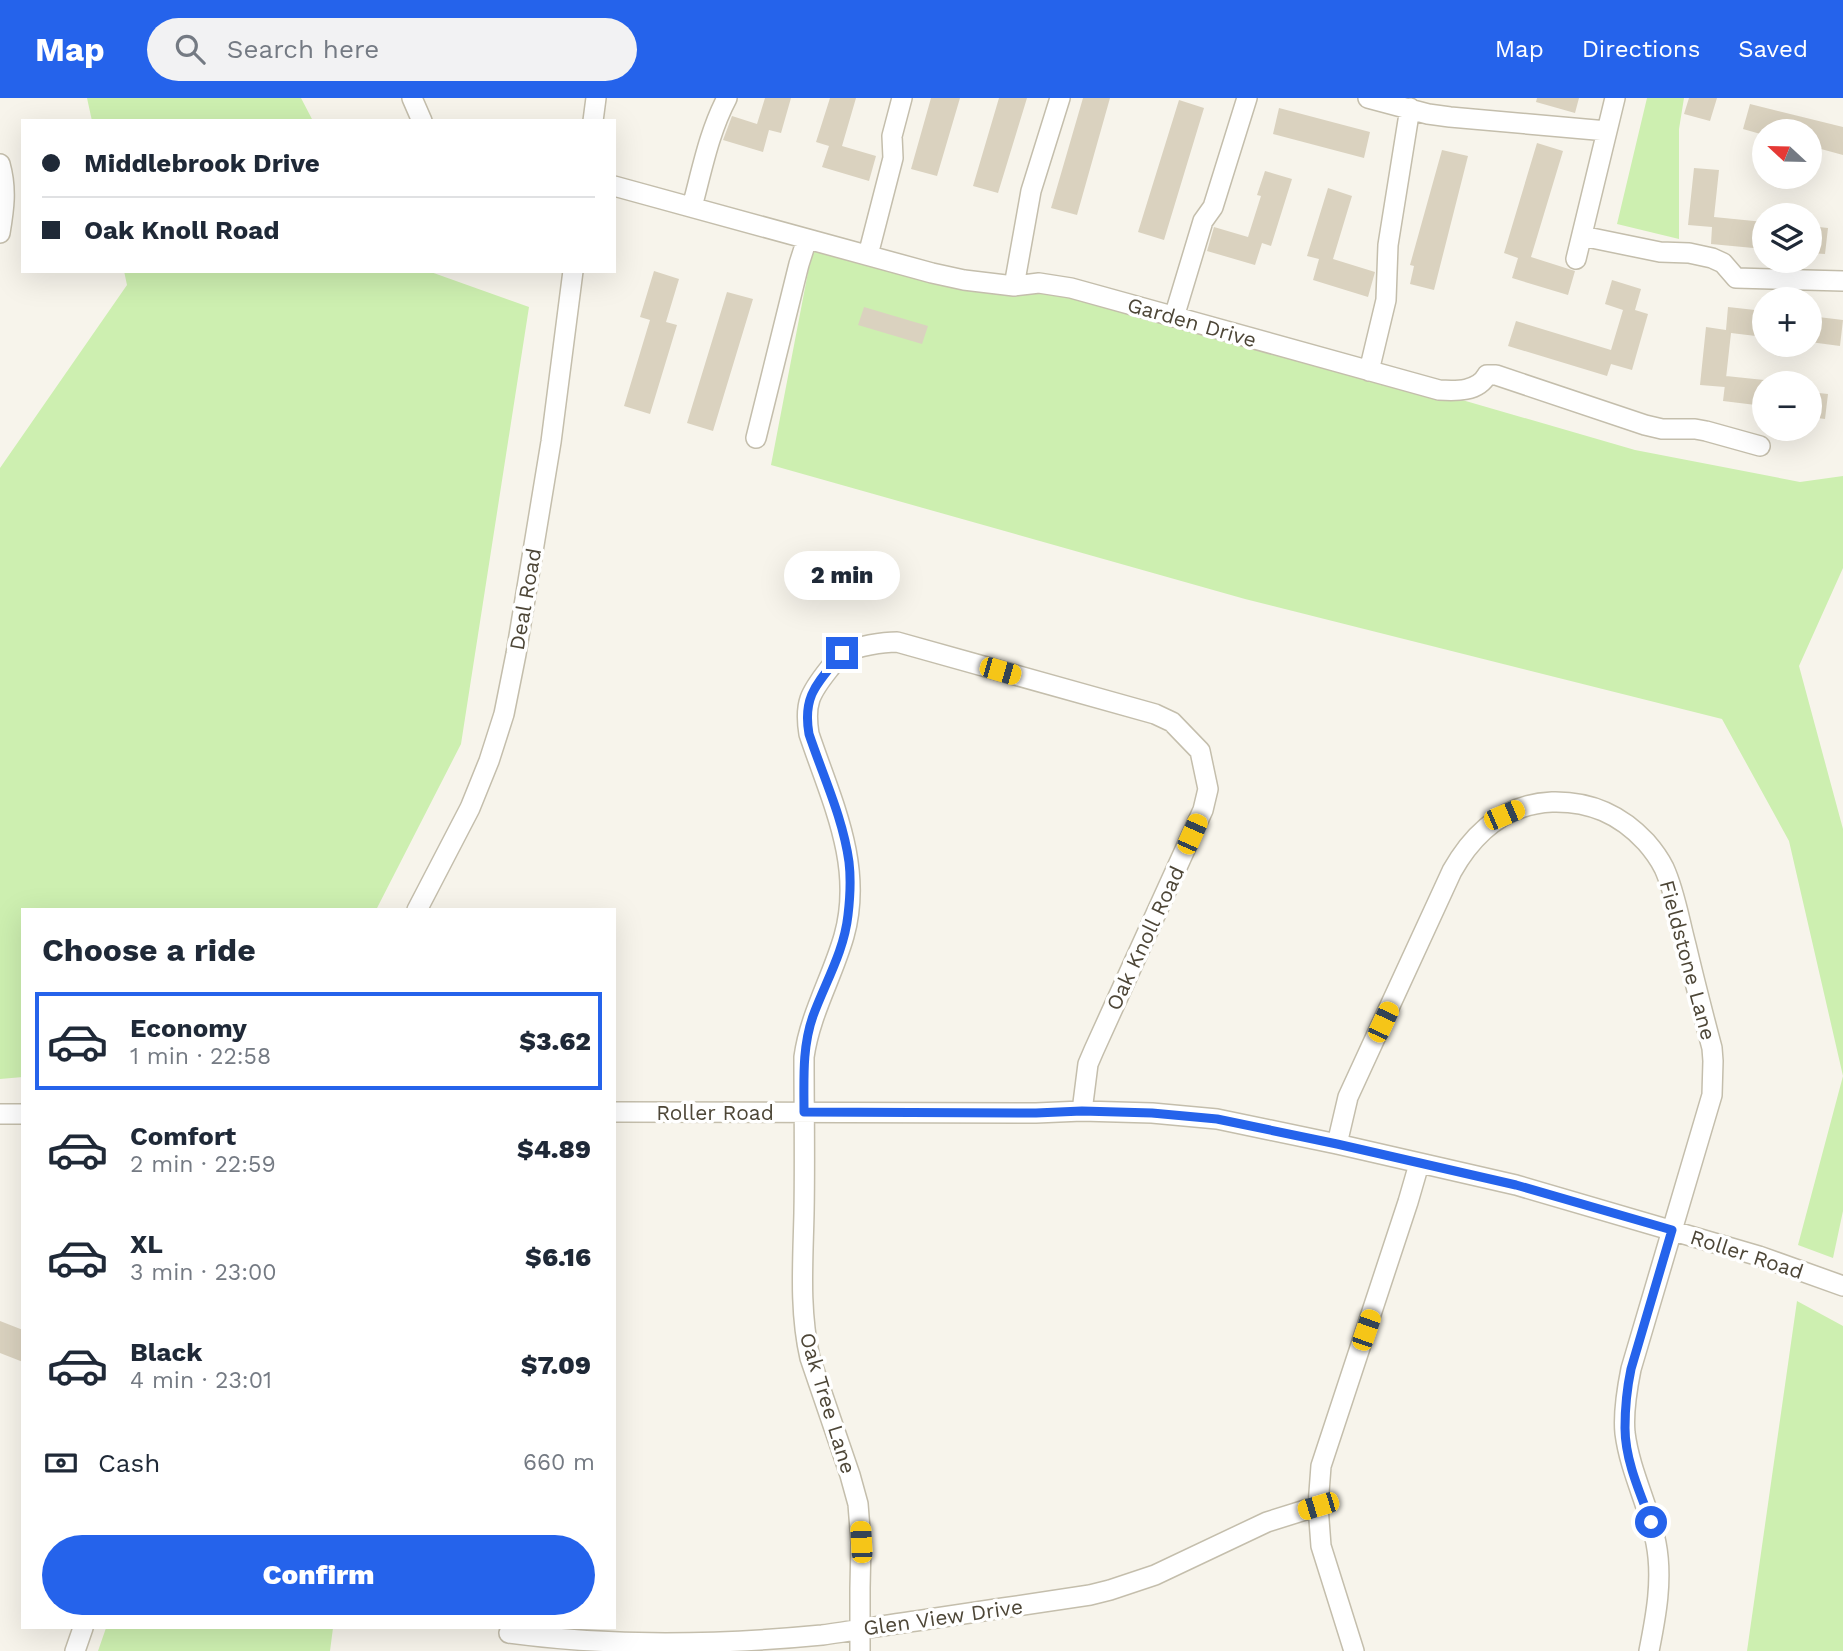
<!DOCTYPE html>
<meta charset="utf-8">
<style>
:root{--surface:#fff;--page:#f2f2f3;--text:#1f2937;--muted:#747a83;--line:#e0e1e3;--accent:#2563eb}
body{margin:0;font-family:"Work Sans",sans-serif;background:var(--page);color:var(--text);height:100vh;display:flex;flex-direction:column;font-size:26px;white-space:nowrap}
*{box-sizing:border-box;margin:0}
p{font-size:23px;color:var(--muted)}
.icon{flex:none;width:38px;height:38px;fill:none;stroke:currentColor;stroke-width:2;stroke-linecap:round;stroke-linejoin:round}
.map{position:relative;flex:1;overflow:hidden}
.drawer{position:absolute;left:21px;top:810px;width:595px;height:721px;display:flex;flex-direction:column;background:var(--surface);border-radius:0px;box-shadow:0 7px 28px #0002}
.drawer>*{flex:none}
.hud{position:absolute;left:21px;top:21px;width:595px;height:154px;border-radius:0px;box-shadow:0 7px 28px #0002;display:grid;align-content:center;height:154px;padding:0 21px;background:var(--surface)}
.needle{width:46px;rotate:292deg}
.buttons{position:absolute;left:1752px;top:21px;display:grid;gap:14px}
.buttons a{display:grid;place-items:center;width:70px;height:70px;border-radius:50%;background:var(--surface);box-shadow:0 7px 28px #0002;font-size:35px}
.end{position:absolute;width:32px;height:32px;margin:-16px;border:9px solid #2563eb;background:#fff;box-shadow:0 0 0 4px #fff}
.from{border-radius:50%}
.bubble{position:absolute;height:49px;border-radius:24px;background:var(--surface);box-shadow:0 7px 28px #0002;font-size:23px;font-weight:800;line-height:49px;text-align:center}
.car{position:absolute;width:21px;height:42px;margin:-21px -10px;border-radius:9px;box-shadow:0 0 5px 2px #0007;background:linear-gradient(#f5c518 24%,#345 0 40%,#f5c518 0 76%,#345 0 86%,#f5c518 0)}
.hud b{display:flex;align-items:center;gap:24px;height:66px;font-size:26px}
.hud b+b{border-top:2px solid var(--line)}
.hud i{width:18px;height:18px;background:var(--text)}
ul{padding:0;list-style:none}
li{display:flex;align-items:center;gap:21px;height:98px;margin:0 14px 10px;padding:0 7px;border:4px solid transparent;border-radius:0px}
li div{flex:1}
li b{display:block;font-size:26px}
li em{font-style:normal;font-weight:800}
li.on{border-color:var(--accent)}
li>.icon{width:63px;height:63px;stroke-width:1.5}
h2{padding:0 21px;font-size:32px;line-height:84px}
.pay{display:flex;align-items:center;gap:18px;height:77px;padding:0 21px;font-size:26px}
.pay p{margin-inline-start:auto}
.button{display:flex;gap:14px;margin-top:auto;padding:14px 21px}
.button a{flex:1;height:80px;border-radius:42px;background:var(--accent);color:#fff;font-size:28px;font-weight:800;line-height:80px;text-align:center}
header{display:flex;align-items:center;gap:42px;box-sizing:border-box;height:98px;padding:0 35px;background:var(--accent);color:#fff}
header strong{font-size:33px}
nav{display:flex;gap:38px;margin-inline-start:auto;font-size:24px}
.search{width:490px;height:63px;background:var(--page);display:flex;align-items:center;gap:18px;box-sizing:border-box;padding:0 24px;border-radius:38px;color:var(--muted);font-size:26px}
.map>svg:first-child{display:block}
</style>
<header>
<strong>Map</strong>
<div class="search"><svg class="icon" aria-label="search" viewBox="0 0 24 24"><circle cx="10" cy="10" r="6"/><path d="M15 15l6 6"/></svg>Search here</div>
<nav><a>Map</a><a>Directions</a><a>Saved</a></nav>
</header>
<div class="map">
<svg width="1843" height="1553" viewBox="0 0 1843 1553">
<rect width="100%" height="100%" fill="#f7f4eb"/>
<path fill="#cdefb0" d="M87,0h214l12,23h-221z
M1647,0h37l-5,31v110l-62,-15z
M814,143l307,60 514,149 165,32 43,-6v92l-44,98 44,163v382l-10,47 -35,-13 45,-169 -54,-235 -67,-122 -477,-120 -474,-134z
M124,173h304l101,36 -68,437 -85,166h-353v167l-23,2v-611l127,-183z
M1797,1203l46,25v325h-96z
M106,1530h227l-3,23h-232z"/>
<path fill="#dad2bf" d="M765,0h26l-10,35 -12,-3 -6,22 -40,-12 9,-24 25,8z
M830,0h26l-14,48 34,10 -7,25 -47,-14 7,-21 -13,-4z
M931,0h29l-23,78 -26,-7z
M999,0h28l-29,95 -25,-7z
M1083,0h27l-33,117 -26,-7z
M1537,0h42l-4,15 -39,-11z
M1689,0h28l-7,23 -26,-7z
M1179,2l25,8 -40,132 -26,-8z
M1750,6l93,23v28l-33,-9v-15h-46v4l-21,-6z
M1279,10l91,24 -6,26 -91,-24z
M1537,45l26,8 -32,106 44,14 -7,24 -56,-17 6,-20 -14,-5z
M1442,52l26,6 -34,134 -24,-6 4,-18 -4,-1z
M1694,70l25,2 -5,47 50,5v27l-53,-5 1,-17 -24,-2z
M1265,73l27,8 -21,67 -9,-3 -7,22 -48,-14 7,-24 34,10 13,-41 -4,-1z
M1328,90l24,8 -19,63 42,13 -7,25 -55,-17 6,-21 -12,-3z
M1810,128l18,2 -3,26 -15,-1z
M654,173l25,8 -13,43 11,3 -27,89 -26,-8 26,-86 -10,-3z
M1612,182l29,9 -6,21 13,4 -16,56 -21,-6 -4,12 -99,-30 8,-25 95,29 12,-40 -18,-6z
M727,194l26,7 -40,132 -26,-8z
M864,209l64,19 -6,18 -64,-19z
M1728,209l36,4v26l-33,-4 -6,54 -25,-2 6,-58 20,3z
M1810,218l33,4 -3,26 -30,-4z
M1726,278l38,4v26l-41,-5z
M1810,294l18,2 -3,25 -15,-2z
M0,1223l23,9v32l-23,-9z"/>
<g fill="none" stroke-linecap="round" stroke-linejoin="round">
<defs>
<path id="minor" d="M412,0l10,23
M1368,0l60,16 22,3 157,14
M593,23l3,-23
M0,66c7,25 4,45 0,69
M614,88l318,87 32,7 50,6 25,-3 32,5 368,102c17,1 39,2 48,-15h9l149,50 17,4h33l11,2 54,15
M692,109c10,-37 17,-75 35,-109
M1582,138l78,16 29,1 23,5 11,5 13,15 107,3
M868,157l25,-97 -1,-22 10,-38
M1576,161l39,-161
M1014,188l17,-95 29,-93
M1174,219l29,-96 10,-14 34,-109
M1369,273l17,-71 2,-55 22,-137
M756,340l43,-174 8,-25
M417,812l53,-102 19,-47 15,-47 12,-60 35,-212 22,-171
M614,1014l422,1 46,-2 70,2 65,6 120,25 179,41 243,71 84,30
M0,1016h23
M1337,1046l11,-47 104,-226c22,-39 53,-67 100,-69 38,-1 68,12 94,40 7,8 13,16 18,26 11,24 15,51 22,77 8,34 17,69 26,103l1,13 -1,34 -81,274c-4,20 -8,44 -6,64 5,39 24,73 31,110 7,36 0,73 -7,108
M509,1535c103,14 209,12 313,2 31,-4 63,-10 94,-14 58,-9 116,-17 174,-26l20,-5 45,-15 112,-53 51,-16
M75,1553l8,-23
M860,1553v-63l1,-46 -3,-38 -8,-29 -40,-117c-11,-48 -7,-97 -6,-145 1,-52 0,-104 0,-156 6,-43 28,-79 40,-121 20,-71 -13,-136 -35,-202 -5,-31 1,-41 20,-65 4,-5 9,-13 15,-16 13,-7 39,-11 53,-11l258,72 17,8 28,29 8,38 -5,21 -109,240 -6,14 -6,47
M1354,1553l-33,-105 -3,-40 3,-40 87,-264 11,-38"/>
</defs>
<use href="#minor" stroke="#c4beac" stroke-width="22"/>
<use href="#minor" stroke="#fff" stroke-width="19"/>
</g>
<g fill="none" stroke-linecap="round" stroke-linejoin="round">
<path stroke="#2563eb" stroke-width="9" d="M842,555c-23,29 -40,41 -33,81 14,42 34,84 40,128 2,17 1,36 -1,53 -4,37 -23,68 -35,101 -11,31 -9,64 -9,96l232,1 46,-2 70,2 65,6 120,25 179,41 156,45 -41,139c-4,19 -6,39 -6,59 0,32 15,65 26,94"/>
</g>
<g text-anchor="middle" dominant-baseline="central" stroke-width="7" stroke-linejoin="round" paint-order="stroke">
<g font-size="21" fill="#4d4637" stroke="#fff">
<text transform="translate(1192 224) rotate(16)">Garden Drive</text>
<text transform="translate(525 501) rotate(-80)">Deal Road</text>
<text transform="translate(1145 840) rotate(-65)">Oak Knoll Road</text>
<text transform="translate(1688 862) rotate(75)">Fieldstone Lane</text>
<text x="715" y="1014">Roller Road</text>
<text transform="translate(1747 1156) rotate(18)">Roller Road</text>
<text transform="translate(828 1305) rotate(73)">Oak Tree Lane</text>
<text transform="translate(943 1519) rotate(-8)">Glen View Drive</text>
</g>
</g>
</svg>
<div class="buttons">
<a><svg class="needle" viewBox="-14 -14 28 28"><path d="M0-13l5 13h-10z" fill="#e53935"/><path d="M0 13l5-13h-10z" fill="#747a83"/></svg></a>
<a><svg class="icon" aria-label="layers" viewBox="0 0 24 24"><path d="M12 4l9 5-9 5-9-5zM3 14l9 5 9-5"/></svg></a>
<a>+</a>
<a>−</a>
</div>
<i class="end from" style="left:1651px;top:1424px"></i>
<i class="end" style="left:842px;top:555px"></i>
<div class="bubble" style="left:784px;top:453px;width:116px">2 min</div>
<i class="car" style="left:1000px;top:573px;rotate:106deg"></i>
<i class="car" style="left:1504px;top:717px;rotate:67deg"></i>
<i class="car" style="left:1192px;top:736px;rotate:24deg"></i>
<i class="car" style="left:1383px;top:924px;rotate:25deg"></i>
<i class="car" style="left:1366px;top:1232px;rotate:19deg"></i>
<i class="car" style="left:1318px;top:1408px;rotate:253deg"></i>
<i class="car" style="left:861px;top:1444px;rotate:357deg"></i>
<div class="hud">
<b><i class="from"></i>Middlebrook Drive</b>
<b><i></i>Oak Knoll Road</b>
</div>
<section class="drawer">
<h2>Choose a ride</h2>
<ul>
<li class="on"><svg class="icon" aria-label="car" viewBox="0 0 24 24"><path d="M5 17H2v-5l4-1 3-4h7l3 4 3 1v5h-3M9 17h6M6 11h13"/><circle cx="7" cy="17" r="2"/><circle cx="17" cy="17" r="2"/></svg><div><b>Economy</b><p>1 min · 22:58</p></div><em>$3.62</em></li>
<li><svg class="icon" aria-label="car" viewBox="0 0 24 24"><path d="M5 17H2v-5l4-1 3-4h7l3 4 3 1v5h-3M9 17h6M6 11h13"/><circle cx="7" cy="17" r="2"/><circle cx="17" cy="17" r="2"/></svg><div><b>Comfort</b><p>2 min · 22:59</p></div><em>$4.89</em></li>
<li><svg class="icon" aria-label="car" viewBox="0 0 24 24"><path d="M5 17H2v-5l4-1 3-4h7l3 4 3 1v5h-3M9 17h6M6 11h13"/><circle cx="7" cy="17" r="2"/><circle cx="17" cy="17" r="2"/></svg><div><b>XL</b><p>3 min · 23:00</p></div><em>$6.16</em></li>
<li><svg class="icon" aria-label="car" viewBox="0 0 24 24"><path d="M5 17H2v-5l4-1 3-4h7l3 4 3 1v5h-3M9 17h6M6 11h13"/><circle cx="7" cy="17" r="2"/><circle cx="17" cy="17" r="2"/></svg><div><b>Black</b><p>4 min · 23:01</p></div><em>$7.09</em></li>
</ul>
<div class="pay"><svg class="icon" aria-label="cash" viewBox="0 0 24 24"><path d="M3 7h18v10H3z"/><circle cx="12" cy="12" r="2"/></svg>Cash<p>660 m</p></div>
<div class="button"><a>Confirm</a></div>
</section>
</div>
